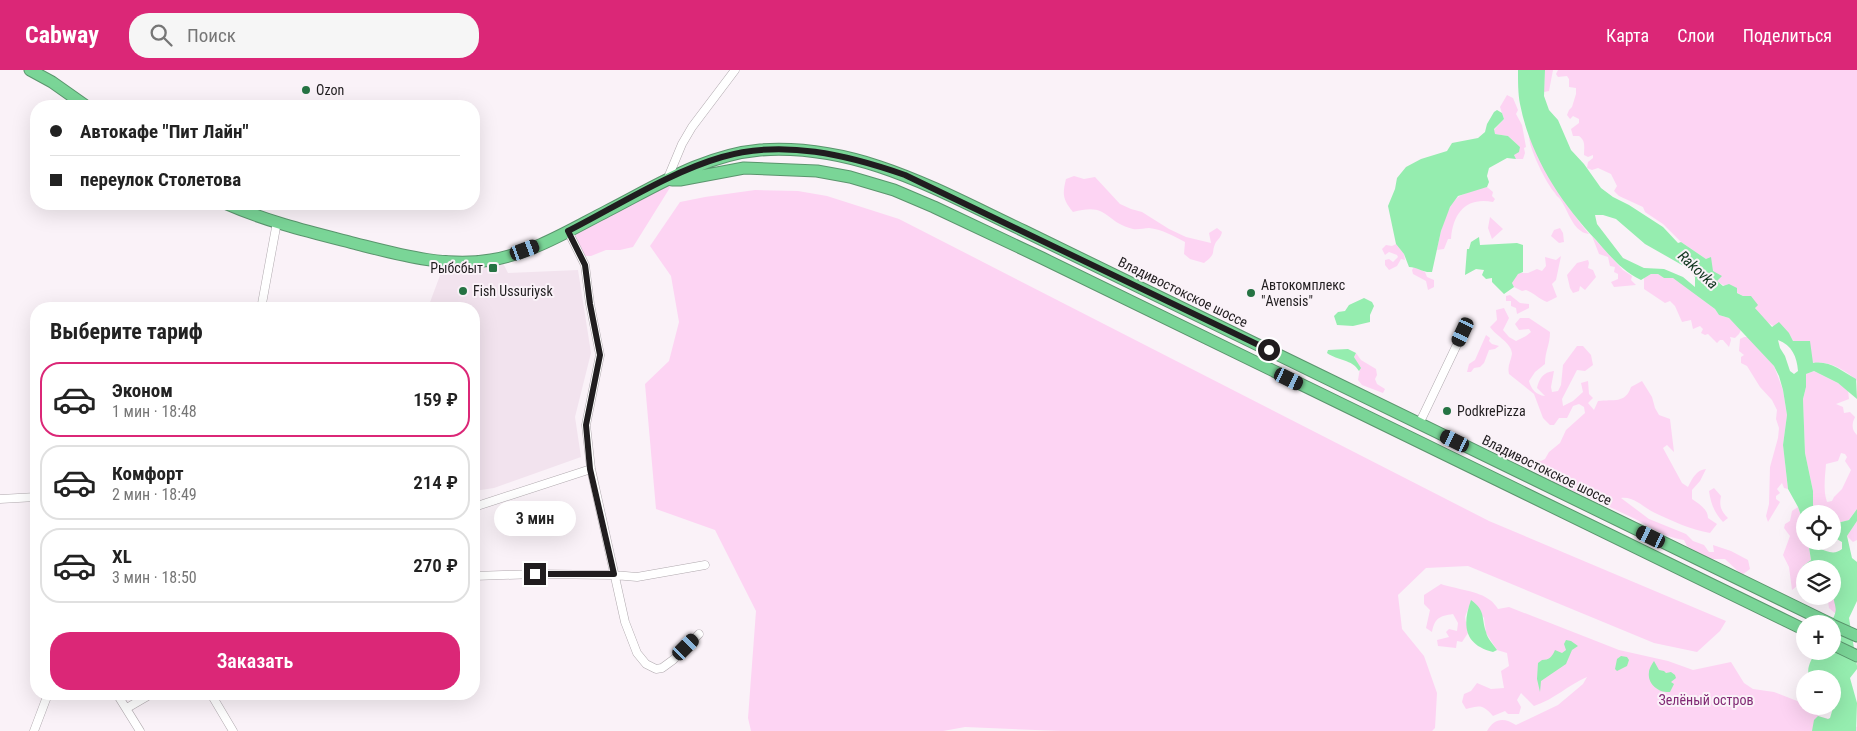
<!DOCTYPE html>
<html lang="ru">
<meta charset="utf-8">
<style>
:root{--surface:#fff;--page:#f6f6f6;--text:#222;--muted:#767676;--line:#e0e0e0;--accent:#db2777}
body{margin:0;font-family:"Roboto Condensed",sans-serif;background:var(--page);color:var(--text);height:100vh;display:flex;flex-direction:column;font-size:19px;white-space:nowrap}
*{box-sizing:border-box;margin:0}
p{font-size:16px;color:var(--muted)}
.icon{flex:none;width:28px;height:28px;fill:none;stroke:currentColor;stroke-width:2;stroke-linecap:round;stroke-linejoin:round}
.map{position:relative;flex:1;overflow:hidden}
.sheet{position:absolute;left:30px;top:232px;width:450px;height:398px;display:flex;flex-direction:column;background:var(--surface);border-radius:20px;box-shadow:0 5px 20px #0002}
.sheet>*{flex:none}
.guide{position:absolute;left:30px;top:30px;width:450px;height:110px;border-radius:20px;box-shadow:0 5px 20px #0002;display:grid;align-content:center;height:110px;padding:0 20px;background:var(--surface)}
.tools{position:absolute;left:1796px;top:435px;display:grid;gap:10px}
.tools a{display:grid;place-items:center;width:45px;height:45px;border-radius:50%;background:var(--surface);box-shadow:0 5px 20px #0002;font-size:25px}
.end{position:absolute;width:22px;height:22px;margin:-11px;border:6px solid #201d1f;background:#fff;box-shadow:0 0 0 2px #fff}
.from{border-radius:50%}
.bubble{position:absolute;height:35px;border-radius:18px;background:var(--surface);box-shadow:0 5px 20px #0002;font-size:16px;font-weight:600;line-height:35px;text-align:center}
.car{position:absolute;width:15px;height:30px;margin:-15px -8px;border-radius:6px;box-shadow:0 0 4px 1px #0007;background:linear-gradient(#222 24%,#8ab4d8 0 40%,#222 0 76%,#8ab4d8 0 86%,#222 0)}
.guide b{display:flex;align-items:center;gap:18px;height:48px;font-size:19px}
.guide b+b{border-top:1px solid var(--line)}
.guide i{width:12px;height:12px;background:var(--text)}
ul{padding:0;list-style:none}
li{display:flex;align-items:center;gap:15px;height:75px;margin:0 10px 8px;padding:0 10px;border:2px solid var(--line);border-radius:20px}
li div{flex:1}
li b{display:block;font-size:19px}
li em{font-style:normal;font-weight:600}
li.active{border-color:var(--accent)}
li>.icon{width:45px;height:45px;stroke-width:1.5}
h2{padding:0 20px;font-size:22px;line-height:60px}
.button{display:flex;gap:10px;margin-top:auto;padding:10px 20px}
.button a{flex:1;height:58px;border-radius:20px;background:var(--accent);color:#fff;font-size:20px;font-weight:600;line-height:58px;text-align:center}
header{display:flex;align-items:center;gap:30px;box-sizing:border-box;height:70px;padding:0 25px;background:var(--accent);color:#fff}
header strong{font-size:24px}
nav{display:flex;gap:28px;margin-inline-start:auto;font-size:18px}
.search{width:350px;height:45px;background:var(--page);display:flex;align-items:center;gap:12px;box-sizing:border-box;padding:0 18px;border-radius:20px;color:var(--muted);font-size:19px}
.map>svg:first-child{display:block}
</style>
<header>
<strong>Cabway</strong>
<div class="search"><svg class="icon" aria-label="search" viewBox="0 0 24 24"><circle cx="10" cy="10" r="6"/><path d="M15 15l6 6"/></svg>Поиск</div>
<nav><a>Карта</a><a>Слои</a><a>Поделиться</a></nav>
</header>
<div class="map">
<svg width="1857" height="661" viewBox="0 0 1857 661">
<rect width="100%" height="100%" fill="#faf2f8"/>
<path fill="#f2e3ee" d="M503,193l5,10 70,-3 13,83 -16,64 6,40 -87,31 -20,3v-182h-45v-4l13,-35z"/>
<path fill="#fdd4f3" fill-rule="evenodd" d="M1545,0h8l-4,21 -5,1z
M1558,0h299v311c-11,-11 -29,-21 -44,-18l-13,-22h-7l-4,-8c-20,-7 -32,-16 -38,-36l-8,-1 -27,-15 -10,-22 -25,-17 -18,-18 -18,-12 -2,-5 -24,-11 -5,-5 3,-5 -6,-12 -13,-6 -6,2 -5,-2 1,-6 5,-4v-3l-5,2 -4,-2c0,-8 2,-14 -5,-19h-6l-2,-7 8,-6v-4l-6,-3 -3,3 -3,-4 2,-5 3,-3 4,-13v-6l-7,-1v-8l-2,-3 -9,1 -2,-3z
M1507,25l6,3 5,12 -2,4 6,11 4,22 -2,1 1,5 -2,6h-7l-2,-4 6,-8 -12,-11 -13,-2 -1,-4 10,-11 -4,-12z
M1529,63c13,37 35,70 60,101 -3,-1 -6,-1 -8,-3 -10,-6 -14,-23 -21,-32 -1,-2 -4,-3 -5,-6 -9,-10 -28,-48 -26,-60z
M1074,106l10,3 11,-2 25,27 11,5 11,3 27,17 17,8 25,6 -2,-10 8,-5 5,4c-1,5 -3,6 -6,10 -6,12 2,10 -12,21l-14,-4 -6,-5 1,-12c-11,-6 -24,-13 -36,-14 -5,0 -11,2 -16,1 -29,-7 -24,-27 -60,-17 -10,-12 -11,-17 -7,-33z
M665,116h6l-38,61 -13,3h-14l-15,6h-7l-11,-21z
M1487,117l6,5 -1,4 3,3 -2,3c-26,-5 -40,10 -42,37h-3l-4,10 -7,1c3,-15 8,-41 20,-52 4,-4 23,-10 30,-11z
M755,120l43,1 29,5 72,23 590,302 237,100 -6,10 -23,21 -43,-9 -186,-77 -42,2 -28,27 4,34 22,27 13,37 -2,35 -3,3h-371l-96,-4 -22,4h-192l-3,-13 8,-107 -41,-81 -59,-21 -11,-125 24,-23 10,-39 -8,-46 -21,-30 30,-44 25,-5z
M1490,147l13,12 -11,10 -4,-11z
M1560,158l3,5 1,9 -5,1 -8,-7 3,-6z
M1592,166l31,34 9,6 -1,4 5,5 -22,2 -3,-5 7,-3v-5l-4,-2 1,-5 -5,-1 -2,-9 -9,-3z
M1396,174l8,10 1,6 -4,-1 -4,7 -8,4 -4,-5v-5l4,-1 4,3 5,-5 -1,-2 -8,-3 -4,3 -3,-6 4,-4 6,1z
M1561,186l-5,24 -4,4 5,13 -10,5c-8,-3 -13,-9 -21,-12l-4,1 -8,-4 -2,-4 6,-10h10l9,-4 5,2 4,-5 -1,-9 11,3z
M1588,190l1,3 -1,5 5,2 3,7 -11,13 -5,-4 -1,5 -6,2 -3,-5 -3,-13 10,-12z
M1414,197l11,5 2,5 7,3v7l-6,3 -2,-9 -13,-7 -1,-4z
M1651,204h7l6,4 9,-1 42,32 4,6 10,3 12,12 -2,4 -4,4 -5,-1 1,3 -2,7 -6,-7h-3l-3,3 -9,-9 -3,1 -4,-2 2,-4 -3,-3 -7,3 -2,-9 -9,2 -7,-16 -5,-5 -5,2 -21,-14v-11z
M1510,225l10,8 9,1v4l-12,6 -1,-6 -5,-2v-5h-5v-5z
M1504,238l5,10 -6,12 6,7 7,4 10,-5 5,-4 -2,-3 -10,1 -4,-6 5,-6h9l21,14c0,13 -5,19 -5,32l-10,8 -6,9c2,8 7,14 16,15l-8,-8c2,-9 6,-16 17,-17l-3,16 1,5 6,-1 3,-6 2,-20 14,-19h6l8,9 2,10 -8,6 -8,-1 -15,29 1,7 10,-5 10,-9 -2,-9 7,-2 1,13 4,4 -5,5 6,7 4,-9c16,-2 27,3 33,-14l11,-6 10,16 3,11 4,7 11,4 4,33 -7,-7 -4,3 19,35 6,4c4,-8 8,-17 18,-18l-6,12 -8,9v9c7,5 16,10 16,19l9,6 -7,9c-18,-3 -38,-12 -55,-20 -11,-5 -21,-17 -34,-15l28,21 37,15 7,7 11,4 5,7h5l-1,-7 18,6 17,9 2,9 -8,6 -17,-16h-13l-17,-8 -8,-5 -3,-6c-24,-4 -32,-13 -53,-23 -32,-16 -67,-28 -98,-47l-2,-3 1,-4 4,-3 5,1 4,-2 4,-7 11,-9 6,-13 19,-17 -1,-6 -5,-3 -6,2 -6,12h-8l-5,7h-4l-7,-7 -9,-24 -25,-20c-2,-8 2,-13 3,-20 0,-11 -16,-18 -22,-27l7,-7 -1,-10z
M1486,265l4,3 -1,3 3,3 7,2 -4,3 -6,1 -5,13 -4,4 -6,1 -3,4h-4l2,-8 6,-4z
M1744,267h4l26,29 9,24 4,25 -4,30 5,44 -4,-1 -2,-5 -5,6 3,4 -4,3v3l4,3 -12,20 -2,-6 3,-12 1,-37 8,-29 1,-10 -3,-9 1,-9 -5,-10 -12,-13 -13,-21 -6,-3v-6l3,-2 -5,-4 1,-12z
M1356,283l5,7 15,9 1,6 -2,4 2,5 8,5 -2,4 -21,-8 -4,-5 2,-12 -6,-11z
M1814,301l24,12 10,7 1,9 -13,5 7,3 1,6 6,-1 5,5c-3,6 -4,13 2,18v74l-8,11 -16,4 -1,-10h-15l-4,-9v-14l-8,-38 -2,-54 3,-12v-13zM1841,383l4,1 2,3 -2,4 6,9 -9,19 -8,8 -2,4 -5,1c-4,-11 -2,-25 -1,-38l12,-3z
M1714,418l7,8c-2,10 0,15 7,22l-5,4c-9,-10 -12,-18 -14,-31z
M1798,437l7,20v14h3l3,19 -8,6 2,28 -8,-8 -5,4 -3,-23 -6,-12 7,-19 -6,-8 1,-4 5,-3 2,-10z
M1857,451v19l-4,2 -6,-6z
M1441,514c14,5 38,7 49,16 3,2 6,6 8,9l11,-2 110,43 49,11 25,9 38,-8 13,21 9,6 21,3 31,12v2c6,0 11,4 13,10l39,11v4h-370c7,-13 17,-14 29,-6l42,-20 25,-21 4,-7c-19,8 -32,22 -53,29l-13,-13 -4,7 4,7 -2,7h-11l-3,-3 -12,5c-10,-11 -12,-11 -27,-7l-4,-7 2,-8 7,-3 6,-8 14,6 13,-1 -3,-17 8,-5 -2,-13 -10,-3 -11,-17 -2,-15 -13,-17 -6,16 3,16 -6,9 -5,-1 -1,7 -18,-2 -1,-6 12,-3 -3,-5 3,-3 8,2 1,-8 -5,-9c-14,2 -18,4 -21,18l-6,-4 4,-18 -6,-6v-9z
M1833,525l3,11v8l-7,-6 -1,-7 -11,-1v-4z"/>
<path fill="#95edaf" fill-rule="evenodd" d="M1518,0h27l-1,26 5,14 9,10 13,30 13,14 17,24 12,9 16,8 34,22 15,16 3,-1 25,17 5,-2 2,14 9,5 -5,5 6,5 6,-2 8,4v5l6,3h8l7,9 -3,3 17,19 7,-5 10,11 4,8h17l3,22c16,-3 29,8 43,16l1,20 -19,-16 -24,-12 -8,3v13l-3,12 2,54 8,38v14l4,9h-12v13l-7,-20 -10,-18 -5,-44 4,-30 -4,-25 -4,-14 -5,-10 -45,-48 -10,-3 -4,-6 -42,-31h-9l-6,-4h-7l-10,6c-19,-9 -31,-24 -45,-40 -35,-37 -66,-84 -76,-136 -2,-10 -2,-23 -2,-34zM1595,145h8l13,4 29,25 44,25 6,8v10l-12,-10 -19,-8 -20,-1 -21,-10 -26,-34zM1778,270c14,5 19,17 20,31l-4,3 -4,-3 -5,-15 -5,-8z
M1497,40l5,3 2,6 -10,10 1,5 13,2 12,11 -1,5 -5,3 2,4 -9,-1 -18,10 -2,8 2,6 -2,5 -29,9 -8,11 -9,24 -9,41c-9,1 -15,-5 -23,-5l-5,-13 -8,-10 -8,-38 7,-17 2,-11 9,-11 15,-8 26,-8 5,-8 26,-5 7,-6 2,-8 7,-12z
M1479,167l1,8 37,-2 6,2v27l-5,2 -6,9 2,4 -10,7 -12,-12v-4l-6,1 -4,-4 2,-5 -8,-1 -11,6 2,-26h2l2,-7z
M1364,228l8,4 2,4 -4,9v7l-17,4 -16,-1 -3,-9 4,-4 7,-1 4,-6z
M1348,279l8,4 -2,4 7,11 -2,3c-7,-12 -21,-10 -32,-18l1,-3z
M1857,439v12l-10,15 5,22 5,4v39l-8,17 8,48v3l-7,9 7,25 -1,28h-44l2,-11 4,-4 10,3 2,-1 3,-10 -1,-29 -8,-2 -2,2h-11c-7,-10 1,-18 4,-28h17v-27h-2c10,-17 4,-15 3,-31 -1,-8 0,-16 -1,-24h-27v12l-4,-10 2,-5 8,-6 -3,-19h11v7c8,4 16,7 23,1v-7l-9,-5v-13l16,-4z
M1471,530c15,11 10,17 15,32 1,6 7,12 11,18l-4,2c-29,-7 -31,-27 -22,-52z
M1566,570l5,1 7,5 -6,4 -6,14 -25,17 -1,11 -3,-13 1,-16 4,-3c7,0 10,-3 13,-10l7,3 4,-3 -2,-6z
M1621,586l6,1 2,3 -2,6 -10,5 -2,-2 2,-10z
M1654,591l5,9 5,1 2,2 5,-1 4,3 1,3 -5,4 3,2 -4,8c-11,1 -23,-8 -21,-20 0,-3 3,-8 5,-11z"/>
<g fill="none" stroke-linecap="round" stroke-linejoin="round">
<defs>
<path id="minor" d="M667,110l15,-36 10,-17 43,-57
M568,161l17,34 5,39 10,51 -14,70 5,44 34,153 12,31 9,11 10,5 6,-1 11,-8 26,-26
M261,239l16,-87
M1419,354l44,-92
M0,429l36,-2
M474,437l117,-38
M474,506l61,-2 79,1 23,2 68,-12
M117,624l23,37
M211,624l22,37
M127,638l24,-14
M34,661l14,-37"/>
<path id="highway" d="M30,0l22,12 34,24
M672,110h8l64,-12 73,3 33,6 44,13 40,17 108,51 763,372
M227,134c41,18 83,28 126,39 44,11 92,25 138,17 42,-7 79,-30 116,-49 49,-25 97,-56 153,-61 98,-7 179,41 264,81l807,393
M1832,555l25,11
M1832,574l25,12"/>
</defs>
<use href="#minor" stroke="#b0a9ae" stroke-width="9"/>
<use href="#highway" stroke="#5a956d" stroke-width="13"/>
<use href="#minor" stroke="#fff" stroke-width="8"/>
<use href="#highway" stroke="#7ad597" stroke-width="11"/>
</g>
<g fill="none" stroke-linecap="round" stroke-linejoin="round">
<path stroke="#201d1f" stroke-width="6" d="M535,504h79l-24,-105 -4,-44 14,-70 -10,-51 -5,-39 -17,-34c49,-25 102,-59 154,-74 61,-18 126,-2 183,18l364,175"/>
</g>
<g fill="#257343" stroke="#faf2f8" stroke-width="2">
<circle cx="306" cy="20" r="5"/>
<rect x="488" y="193" width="10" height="10" rx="2.5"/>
<circle cx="463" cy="221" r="5"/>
<circle cx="1251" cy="223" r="5"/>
<circle cx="1447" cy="341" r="5"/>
</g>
<g text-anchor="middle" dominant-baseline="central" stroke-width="4" stroke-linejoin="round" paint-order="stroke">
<g font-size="14" fill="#201d1f" stroke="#faf2f8" text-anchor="start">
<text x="316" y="20">Ozon</text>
<text x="483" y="198" text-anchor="end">Рыбсбыт</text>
<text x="1261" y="215">Автокомплекс<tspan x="1261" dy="16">"Avensis"</tspan></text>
<text x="473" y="221">Fish Ussuriysk</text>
<text x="1457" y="341">PodkrePizza</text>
</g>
<g font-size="14" fill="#201d1f" stroke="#faf2f8">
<text transform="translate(1183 222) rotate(26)">Владивостокское шоссе</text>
<text transform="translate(1547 400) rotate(26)">Владивостокское шоссе</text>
</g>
<g font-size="14" fill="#812974" stroke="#faf2f8">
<text x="1706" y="630">Зелёный остров</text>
</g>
<g font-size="15" font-style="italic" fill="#0f341d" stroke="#faf2f8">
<text transform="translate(1698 200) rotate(43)">Rakovka</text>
</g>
</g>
</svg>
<div class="tools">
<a><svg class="icon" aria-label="locate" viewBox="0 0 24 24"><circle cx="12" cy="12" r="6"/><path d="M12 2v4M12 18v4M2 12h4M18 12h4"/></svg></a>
<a><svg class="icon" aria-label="layers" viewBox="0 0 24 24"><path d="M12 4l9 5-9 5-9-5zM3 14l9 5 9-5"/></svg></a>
<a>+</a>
<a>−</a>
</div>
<i class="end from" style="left:1269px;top:280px"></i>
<i class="end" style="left:535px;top:504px"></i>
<div class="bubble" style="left:494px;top:431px;width:82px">3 мин</div>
<i class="car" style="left:525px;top:180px;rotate:70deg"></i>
<i class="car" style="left:1463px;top:262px;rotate:205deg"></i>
<i class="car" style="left:1289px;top:309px;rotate:116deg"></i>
<i class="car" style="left:1455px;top:371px;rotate:296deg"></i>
<i class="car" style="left:1651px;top:467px;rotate:296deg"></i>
<i class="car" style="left:686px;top:577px;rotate:45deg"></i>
<div class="guide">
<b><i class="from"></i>Автокафе &quot;Пит Лайн&quot;</b>
<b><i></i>переулок Столетова</b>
</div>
<section class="sheet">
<h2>Выберите тариф</h2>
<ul>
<li class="active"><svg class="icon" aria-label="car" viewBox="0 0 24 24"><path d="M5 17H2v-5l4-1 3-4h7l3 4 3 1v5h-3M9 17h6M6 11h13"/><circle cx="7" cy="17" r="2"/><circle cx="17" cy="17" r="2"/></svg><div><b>Эконом</b><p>1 мин · 18:48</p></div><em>159 ₽</em></li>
<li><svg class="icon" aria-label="car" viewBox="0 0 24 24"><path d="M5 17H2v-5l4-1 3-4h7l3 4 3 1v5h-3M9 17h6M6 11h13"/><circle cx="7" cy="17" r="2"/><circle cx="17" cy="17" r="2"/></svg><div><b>Комфорт</b><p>2 мин · 18:49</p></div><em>214 ₽</em></li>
<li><svg class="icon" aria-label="car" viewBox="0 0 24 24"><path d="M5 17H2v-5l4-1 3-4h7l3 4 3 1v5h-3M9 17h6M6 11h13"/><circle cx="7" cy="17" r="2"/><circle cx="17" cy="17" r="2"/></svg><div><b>XL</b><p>3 мин · 18:50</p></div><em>270 ₽</em></li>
</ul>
<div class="button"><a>Заказать</a></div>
</section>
</div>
